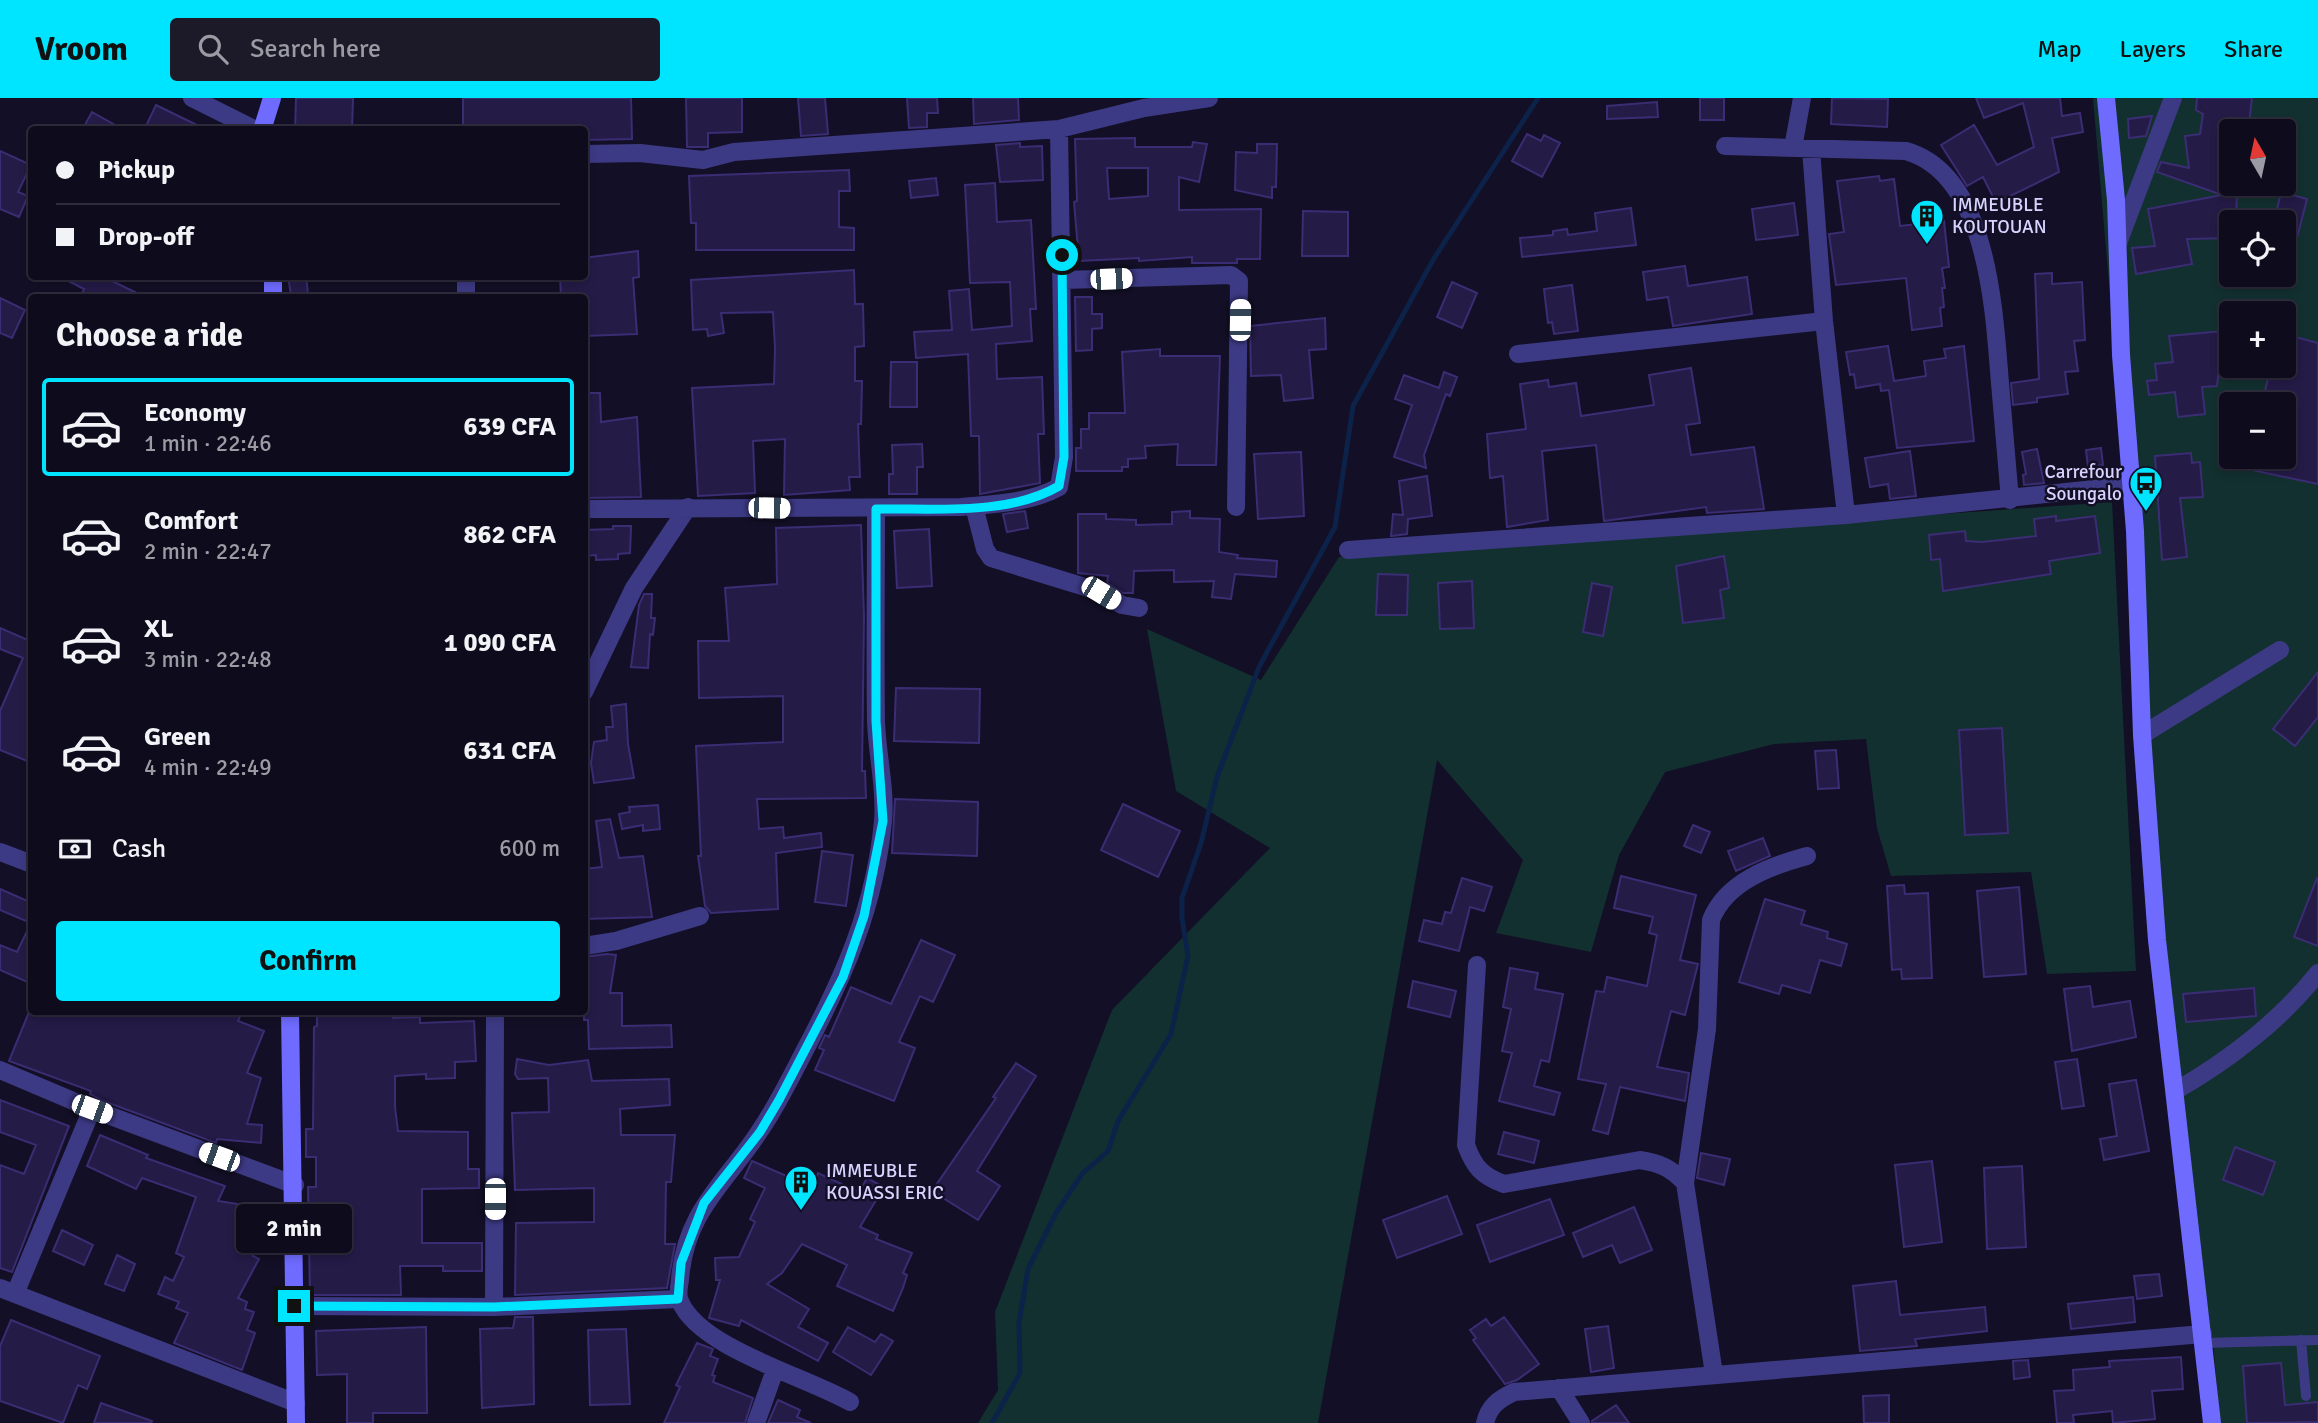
<!DOCTYPE html>
<meta charset="utf-8">
<style>
:root{--surface:#0e0b1c;--page:#1c1929;--text:#f1f3f6;--muted:#9b9ba3;--line:#2e2b3b;--accent:#00e5ff}
body{margin:0;font-family:Signika,sans-serif;background:var(--page);color:var(--text);height:100vh;display:flex;flex-direction:column;font-size:26px;white-space:nowrap}
*{box-sizing:border-box;margin:0}
p{font-size:23px;color:var(--muted)}
.icon{flex:none;width:38px;height:38px;fill:none;stroke:currentColor;stroke-width:2;stroke-linecap:round;stroke-linejoin:round}
.map{position:relative;flex:1;overflow:hidden}
.drawer{position:absolute;left:28px;top:196px;width:560px;height:721px;display:flex;flex-direction:column;background:var(--surface);border-radius:7px;box-shadow:0 4px 10px #0003,0 0 0 2px var(--line)}
.drawer>*{flex:none}
.hud{position:absolute;left:28px;top:28px;width:560px;height:154px;border-radius:7px;box-shadow:0 4px 10px #0003,0 0 0 2px var(--line);display:grid;align-content:center;height:154px;padding:0 28px;background:var(--surface)}
.needle{width:46px;rotate:351deg}
.tools{position:absolute;left:2219px;top:21px;display:grid;gap:14px}
.tools a{display:grid;place-items:center;width:77px;height:77px;border-radius:7px;background:var(--surface);box-shadow:0 4px 10px #0003,0 0 0 2px var(--line);font-size:35px}
.end{position:absolute;width:32px;height:32px;margin:-16px;border:9px solid #00e5ff;background:#111;box-shadow:0 0 0 4px #111}
.from{border-radius:50%}
.bubble{position:absolute;height:49px;border-radius:7px;background:var(--surface);box-shadow:0 4px 10px #0003,0 0 0 2px var(--line);font-size:23px;font-weight:700;line-height:49px;text-align:center}
.car{position:absolute;width:21px;height:42px;margin:-21px -10px;border-radius:9px;box-shadow:0 0 5px 2px #0007;background:linear-gradient(#fff 24%,#345 0 40%,#fff 0 76%,#345 0 86%,#fff 0)}
.hud b{display:flex;align-items:center;gap:24px;height:66px;font-size:26px}
.hud b+b{border-top:2px solid var(--line)}
.hud i{width:18px;height:18px;background:var(--text)}
ul{padding:0;list-style:none}
li{display:flex;align-items:center;gap:21px;height:98px;margin:0 14px 10px;padding:0 14px;border:4px solid transparent;border-radius:7px}
li div{flex:1}
li b{display:block;font-size:26px}
li em{font-style:normal;font-weight:700}
li.active{border-color:var(--accent)}
li>.icon{width:63px;height:63px;stroke-width:1.5}
h2{padding:0 28px;font-size:32px;line-height:84px}
.pay{display:flex;align-items:center;gap:18px;height:77px;padding:0 28px;font-size:26px}
.pay p{margin-inline-start:auto}
.cta{display:flex;gap:14px;margin-top:auto;padding:14px 28px}
.cta a{flex:1;height:80px;border-radius:7px;background:var(--accent);color:#111;font-size:28px;font-weight:700;line-height:80px;text-align:center}
header{display:flex;align-items:center;gap:42px;box-sizing:border-box;height:98px;padding:0 35px;background:var(--accent);color:#111}
header strong{font-size:33px}
nav{display:flex;gap:38px;margin-inline-start:auto;font-size:24px}
.search{width:490px;height:63px;background:var(--page);display:flex;align-items:center;gap:18px;box-sizing:border-box;padding:0 24px;border-radius:7px;color:var(--muted);font-size:26px}
.map>svg:first-child{display:block}
</style>
<header>
<strong>Vroom</strong>
<div class="search"><svg class="icon" aria-label="search" viewBox="0 0 24 24"><circle cx="10" cy="10" r="6"/><path d="M15 15l6 6"/></svg>Search here</div>
<nav><a>Map</a><a>Layers</a><a>Share</a></nav>
</header>
<div class="map">
<svg width="2318" height="1325" viewBox="0 0 2318 1325">
<rect width="100%" height="100%" fill="#130f26"/>
<path fill="#12302f" fill-rule="evenodd" d="M2093,0h225v1325h-98l-7,-80h-13zM2231,33h53v53h-53zM2231,124h53v53h-53zM2231,215h53v53h-53zM2231,306h53v53h-53z
M2112,404l24,469 -89,3 -16,-102 -140,4 -14,-48 -11,-89 -92,5 -109,28 -46,83 -28,97 -95,-19 27,-73 -86,-100 -119,663h-340l20,-33 -3,-78 117,-302 158,-162 -94,-57 -29,-162 114,51 78,-123z"/>
<g fill="none" stroke-linecap="round" stroke-linejoin="round">
<path stroke="#0c2248" stroke-width="5" d="M992,1325l28,-50 -1,-50 9,-54 28,-56 26,-39 26,-23 10,-30 53,-87 17,-78 -6,-38v-20l19,-55 16,-66 42,-110 76,-140 18,-121 80,-146 105,-162"/>
</g>
<path fill="#241b47" stroke="#3b2d73" stroke-width="2" fill-rule="evenodd" d="M296,0h57l-1,32h-57z
M463,0h168l1,41 -48,1v-10h-121z
M686,0h56v34l-34,1v14h-21z
M798,0h27l3,36 -27,2z
M907,0h30l1,15h-11v14l-18,1z
M973,0h45l1,22 -45,4z
M1700,0h24v22h-24z
M1832,0l56,1 -1,28 -56,-3z
M1976,0h84l2,18 18,-3 3,19 -31,6 7,34 -63,31 -13,-26 -16,9 -26,-41 33,-20 23,40 37,-18 -11,-44 -39,15z
M2197,0h55l-3,26 -26,-4 8,64 3,8h3l-1,30h-5v16l-44,1 5,25 -56,10 -4,-26 23,-2 -7,-37 74,-14 -65,-23 4,-10 28,6 -4,-32 15,-2 3,-20 -7,-4z
M1657,4l1,15 -51,2v-13z
M156,7l51,25h-63z
M92,14l32,18h-42z
M2152,18l-6,20 -17,2 -1,-19z
M1527,36l14,7 3,-6 16,8 -18,34 -30,-16z
M1135,40v9h57l1,-5 14,2 -8,38 -20,-5v33l82,-1 -1,50h-23v4h-45v-6l-53,4v-3l-60,3 -5,-59 3,-1 -2,-62zM1107,70h41v28l-39,3z
M1020,45v4l22,-1 1,34 -43,2 -4,-37z
M1257,46h20l-1,43h-4v11l-37,-8 1,-38 21,1z
M0,53l31,14 -13,27 10,4 -9,21 -19,-8z
M849,72l1,21h-11v36l15,1v22h-158v-27h-5l-2,-47z
M1879,78l1,5 14,-2 6,47 44,-5 5,46 -7,1 3,20h-3l2,19 -4,1 2,18 -30,4 -6,-52 -70,7 -7,-51 15,-2 -7,-51z
M936,80l2,17 -27,3 -2,-17z
M995,85l2,39 34,-2 5,89h-6l2,32 -36,3 1,35 45,-2 2,57h-6l2,49 -60,11 -1,-58h-8l-3,-82 -52,4 -2,-26 38,-2 -3,-39 20,-2 3,41 40,-4 -2,-44 -40,1 -5,-98z
M2281,94l26,7 -18,70 -5,-1v-46h-10z
M1794,105l4,32 -42,5 -4,-31z
M1631,110l5,37 -114,12 -2,-19 33,-3v-4l14,-2 1,6 29,-4 -2,-18z
M1303,113l45,1v44h-46z
M638,153l1,26 -6,1 4,56 -53,2v-38h-23l-1,-22h24v-18z
M1685,168l3,20 59,-9 5,37 -79,12 -5,-29 -21,3 -4,-28z
M854,172l1,34h8l1,42 -9,1v34h7l-1,43h-3l2,53h-11l1,13 -66,5 1,-56 -32,2 2,52 -57,3 -6,-108 82,-4 1,-36 -2,-36 -52,1 3,20 -16,3 -1,-7 -14,1 -2,-50z
M2052,175v11l30,-2 3,58 -11,1 4,30 -13,1 3,22 -31,4v4l-24,3 -2,-22 28,-4 -4,-105z
M59,178h43l45,22h-67l4,-9z
M288,178h18l2,18 -17,1z
M1452,184l25,11 -15,35 -25,-11z
M1572,187l6,46 -24,3 -2,-12 -4,1 -4,-34z
M1075,199h17v17h10v14l-10,1v21l-16,1z
M0,200l25,12 -13,28 -12,-5z
M1325,220l1,31 -17,1 4,48 -29,3 -3,-26 -30,1 -1,-50z
M2223,233l-6,55 -15,1 3,27 -27,3 -3,-25 -26,3 -2,-14 10,-1 -2,-16 18,-2 -4,-26z
M2284,236l34,9v141l-71,-15 3,-12h34v-53h-22l9,-38h13z
M1888,248l6,35 32,-5 -2,-15 22,-3 -2,-9 20,-3 10,95 -77,7 -8,-58 -8,1 -1,-7 -24,4 -2,-14 -4,1 -4,-23z
M1160,251v7h60l-4,109h-39l1,-21 -33,2 1,12 -18,1v8h-6v4h-46v-23h5v-19h8v-16h36l-3,-61z
M891,264h26v45h-27z
M1691,270l9,55 -14,2 5,30 63,-8 10,62 -57,4 -1,-6 -102,14 -8,-76 -54,6 6,69 -41,7 -4,-51 -13,2 -3,-44 39,-5 -6,-45 28,-4 1,7 27,-4 5,33 73,-11 -5,-30z
M1444,274l13,5 -7,19 -4,-2 -22,61 2,13 -32,-11 18,-52 -17,-6 9,-24 35,13z
M584,295h16l1,29 36,-5 4,80 -57,1z
M922,346l1,23h-6v27h-28v-20h4l-1,-29z
M2101,350l2,17 -15,2 -2,-17z
M2037,351l7,34 -20,2 -1,-10 3,-1 -4,-22z
M1910,353l6,45 -26,3 -2,-15 -18,3 -5,-29z
M1301,354l3,64 -46,3 -4,-65z
M2191,355l1,10 8,-1 3,35 -23,1 7,59 -25,3 -7,-104z
M1427,378l5,40 -24,3 -1,15 -16,2 2,-22 10,1 -4,-34z
M1025,413l3,17 -21,4 -4,-18z
M1190,413v7l30,1 -1,33 19,3 -1,3 40,3 -1,16 -41,-3 -4,25 -19,-2 2,-16 -40,1v-12l-40,1 -1,22h-10l-16,-10 1,-7 -30,-3v-59h28v5l30,1v5l36,-1v-12z
M2056,418v5l39,-5 5,37 -51,8 2,13 -108,17 -3,-32 -9,1 -2,-25 36,-4 1,10 16,1 54,-6 -2,-17z
M861,427l3,92 -2,154h3l1,27 -109,1 2,30 24,-2 1,11 37,-5 1,14 -46,6 2,56 -67,4 -6,-7 -7,-50h3l-5,-110 87,-4v-46l-84,2 -1,-57h31l-4,-53 52,-4 -1,-56z
M613,428h18l-1,27 -12,1v5l-22,1v-5l-12,1v-26l29,-1z
M929,431l3,57 -35,2 -3,-57z
M1724,458l5,32 -9,2 4,28 -41,5 -7,-57z
M1378,476l30,1 -1,40h-31z
M1472,483l2,47 -34,1 -2,-46z
M1592,485l20,4 -9,49 -20,-4z
M644,496h8l-1,24h4l-2,17 -3,-1 -2,34 -17,-1 8,-62z
M0,530l30,13 2,-4v126l-32,-13v-39l23,-53 -23,-9z
M2318,574v45l-23,29 -22,-17z
M896,590l84,1 -1,54 -85,-2z
M626,606l2,40 6,34 -40,5 -3,-20 3,-21 13,-2 -1,-13h7l-2,-21z
M2002,630l6,105 -43,2 -6,-105z
M1836,652l3,38 -21,1 -3,-38z
M895,701l83,3 -1,54 -85,-3z
M1123,706l57,27 -22,46 -57,-27z
M658,707l2,24 -17,2v-6l-21,4 -3,-15 11,-2 -1,-5z
M610,721l9,39 24,-2 9,61 -68,2v-50l18,-2 -6,-46z
M1693,727l17,7 -9,21 -17,-7z
M1763,740l7,18 -34,15 -8,-20z
M822,753l31,4 -7,51 -31,-4z
M1621,778l75,19 -16,65 18,4 -13,51 -14,-4 -14,56 32,6 -4,28 -65,-14 -12,47 -15,-4 13,-46 -28,-5 18,-88 8,1 3,-15 40,9 10,-51 -8,-2 4,-16 -39,-9z
M1462,780l30,9 -8,24 -14,-4 -11,44 -40,-10 5,-21 18,4 3,-12 6,1z
M2317,780h1v68l-24,-9z
M1904,787l1,9 23,-1 4,85 -30,1 -1,-10 -9,1 -5,-84z
M2019,789l7,87 -42,3 -7,-86z
M0,791l32,14v81l-32,-14v-25l17,7 14,-29 -31,-13z
M1765,801l40,12 -4,13 27,8 -1,6 20,6 -6,22 -21,-6 -10,33 -28,-8 -3,9 -40,-12z
M921,842l34,15 -22,47 -13,-6 -21,46 16,6 -21,53 -79,-31 9,-20 -5,-2 6,-13 4,2 22,-50 40,17z
M607,856l9,1 -6,38h12v33l49,-1 1,22 -83,2 -1,-29h-4v-63z
M1510,870l28,5 -3,16 28,5 -14,68 -8,-2 -7,26 26,7 -6,22 -55,-14 13,-48 -10,-2 9,-42 -8,-2z
M1413,883l43,10 -6,26 -42,-10z
M2090,888l3,21 37,-6 6,36 -64,14 -8,-62z
M2254,890l2,28 -70,6 -3,-28z
M29,914h213l-4,9 26,10 -17,42 14,5 -14,46 15,1 -1,18 -44,-4 -1,4 -115,-43 -11,-6 1,-3 -82,-30z
M317,914h76v6l27,-1v6l54,-2 2,40 -21,1v16l-29,1v-5l-31,2v31l3,24 70,1v37h11v19l-57,1v54h60v28h-39v-5h-43l1,29h-91l-2,-108h8v-30h-10v-28h7l1,-102 3,-1z
M517,961l32,6 39,-5 4,21 77,-2 1,26 -50,4 1,26h54l-4,47h-5l-1,62h10l-8,44 -152,7 1,-72 78,-1v-34l-79,2 -3,-77 37,-1 -1,-34 -30,1 -3,-5z
M2077,961l7,47 -22,3 -7,-47z
M1016,965l20,13 -59,95 23,15 -22,34 -46,-29 64,-93 -3,-1z
M2136,982l13,71 -45,9 -4,-21 17,-3 -8,-52z
M0,1002l69,26 -57,146 -12,-4v-103l24,9 12,-29 -36,-13z
M1504,1034l35,9 -5,22 -36,-9z
M100,1037l48,20 -2,3 79,28 -7,15 20,3 -1,9 26,6 -10,37 6,3 -21,39 9,4 -2,7 9,3 -7,18 8,3 -13,37 -68,-27 14,-30 -12,-5 3,-6 -21,-8 7,-17 8,4 11,-24 -8,-4 20,-56 -54,-19 -6,11 -49,-23z
M2235,1049l40,15 -12,33 -40,-15z
M1701,1055l29,6 -6,26 -27,-7z
M752,1063l60,26 6,-14 41,19 8,-14 17,9 -24,40 18,8 -2,4 36,14 -9,20 4,2 -4,13 -10,23 -56,-25 10,-21 -45,-21 -20,29 -15,11 42,25 -11,18 30,16 -10,18 -77,-41 -2,6 -30,-8 11,-38h-4l-1,-22 24,-1 16,-35 -5,-3 15,-31 -21,-10z
M1932,1063l10,81 -38,5 -9,-82z
M2022,1068l4,81 -39,2 -3,-81z
M1447,1098l15,38 -65,24 -14,-38z
M1550,1101l14,36 -74,27 -13,-37z
M1634,1109l18,43 -32,13 -8,-18 -29,12 -10,-24z
M62,1132l31,15 -9,20 -31,-14z
M117,1157l18,9 -11,27 -19,-7z
M2159,1176l3,22 -25,3 -3,-23z
M1896,1183l4,34 85,-8 2,24 -72,8 2,7 -57,5 -7,-65z
M2133,1199l2,25 -64,7 -3,-25z
M515,1219h18l1,87 -52,4 -2,-79 33,-1z
M1504,1219l35,47 -22,16 -12,4 -32,-44 3,-2 -6,-8 16,-11 5,7z
M11,1222l89,36 -13,33 -9,-4 -15,38 -63,-22v-55z
M1608,1228l6,42 -23,4 -6,-43z
M426,1229l1,86h-54v10h-26v-49l-30,1 -1,-44z
M848,1229l27,15 6,-8 12,7 -22,34 -38,-23z
M626,1231l4,75 -40,1 -2,-75z
M697,1245l16,6 -3,7 8,3 -6,16 3,1 -2,6 40,16 -8,25h-81l16,-36 -4,-2z
M2181,1259l2,32 -31,2 3,28 -42,4 -1,-12 -39,4 1,8h-17l-3,-32 20,-1 -1,-20 37,-3 -1,-6z
M2028,1262l2,17 -16,2 -1,-18z
M2281,1265l4,42 33,-3v20l-71,1 -4,-57z
M1889,1297v28h-25l-1,-27z
M778,1302l22,10 -3,7 14,6h-43z
M101,1305l51,18 -1,2h-57z
M1616,1307l13,18h-37v-2z"/>
<g fill="none" stroke-linecap="round" stroke-linejoin="round">
<path stroke="#3d3a85" stroke-width="10" d="M2301,1242l5,56
M2204,1245l114,-3"/>
<path stroke="#3d3a85" stroke-width="18" d="M192,0l64,32
M1725,48l181,5c83,24 88,161 94,232 3,39 7,78 10,117
M1793,50l9,-50
M1811,51l13,172 22,194
M584,56l56,-1 63,7 31,-8 325,-23 85,-21 65,-10
M2118,145l55,-145
M466,178v22
M1063,182l168,-5 8,6 -3,226
M1518,256l306,-33
M974,408l11,43 6,9 110,34 21,13 17,3
M584,411l377,-2c33,-3 69,-4 98,-20l5,-30 -5,-328
M1348,452l498,-35 286,-30
M584,594l50,-104 54,-81
M2142,637l138,-85
M0,754l32,12
M584,848l32,-5 84,-25
M1477,867l-11,180c8,22 16,31 38,39l136,-24c20,3 31,8 45,23
M0,972l92,39 203,76
M2175,993c53,-30 106,-71 143,-118
M0,1190l296,115
M15,1196l77,-185
M294,1208l200,1 184,-8
M494,1209l1,-295
M1714,1276l-29,-191 22,-154 4,-109c15,-38 59,-54 96,-64
M1559,1290l22,35
M850,1304c-43,-25 -151,-54 -170,-101 -3,-6 -1,-15 0,-21 5,-70 47,-98 81,-151 17,-25 30,-52 44,-79 39,-74 70,-143 78,-229 3,-33 -6,-66 -7,-100 -1,-70 0,-141 0,-212
M756,1325l19,-53
M1485,1325c4,-17 14,-24 29,-31l689,-58"/>
<path stroke="#6f6bff" stroke-width="18" d="M2106,0l10,102 5,155 14,176 7,204 15,205 55,483
M262,32l10,-32
M273,178v22
M290,914l6,411"/>
</g>
<g fill="none" stroke-linecap="round" stroke-linejoin="round">
<path stroke="#00e5ff" stroke-width="9" d="M294,1208l200,1 184,-8 3,-36 23,-60 56,-71 19,-32 64,-123 21,-61 19,-95 -7,-100v-212c57,-1 132,7 183,-23l5,-29 -2,-202"/>
</g>
<defs>
<symbol id="building-pin" viewBox="-11 -11 22 30"><path d="M0 17L-7.5 6A9.5 9.5 0 1 1 7.5 6Z" fill="#00e5ff" stroke="#130f26"/><path d="M-4-6H4V6H1V3H-1V6H-4ZM-2.5-4.3h1.7v1.8h-1.7ZM.8-4.3h1.7v1.8H.8ZM-2.5-1h1.7V.8h-1.7ZM.8-1h1.7V.8H.8Z" fill="#111"/></symbol>
<symbol id="bus-pin" viewBox="-11 -11 22 30"><path d="M0 17L-7.5 6A9.5 9.5 0 1 1 7.5 6Z" fill="#00e5ff" stroke="#130f26"/><path d="M-5-6H5V4H4V6H2V4H-2V6H-4V4H-5ZM-3.5-4V0h7V-4ZM-3.5 1.2v1.5H-2V1.2ZM2 1.2v1.5H3.5V1.2Z" fill="#111"/></symbol>
</defs>
<g fill-rule="evenodd">
<use href="#building-pin" x="1908" y="99" width="38" height="52"/>
<use href="#bus-pin" x="2127" y="366" width="38" height="52"/>
<use href="#building-pin" x="782" y="1065" width="38" height="52"/>
</g>
<g text-anchor="middle" dominant-baseline="central" stroke-width="5" stroke-linejoin="round" paint-order="stroke">
<g font-size="19" fill="#d9d4ff" stroke="#130f26" text-anchor="start">
<text x="1952" y="107">IMMEUBLE<tspan x="1952" dy="22">KOUTOUAN</tspan></text>
<text x="2122" y="374" text-anchor="end">Carrefour<tspan x="2122" dy="22">Soungalo</tspan></text>
<text x="826" y="1073">IMMEUBLE<tspan x="826" dy="22">KOUASSI ERIC</tspan></text>
</g>
</g>
</svg>
<div class="tools">
<a><svg class="needle" viewBox="-14 -14 28 28"><path d="M0-13l5 13h-10z" fill="#e53935"/><path d="M0 13l5-13h-10z" fill="#9b9ba3"/></svg></a>
<a><svg class="icon" aria-label="locate" viewBox="0 0 24 24"><circle cx="12" cy="12" r="6"/><path d="M12 2v4M12 18v4M2 12h4M18 12h4"/></svg></a>
<a>+</a>
<a>−</a>
</div>
<i class="end from" style="left:1062px;top:157px"></i>
<i class="end" style="left:294px;top:1208px"></i>
<div class="bubble" style="left:236px;top:1106px;width:116px">2 min</div>
<i class="car" style="left:1111px;top:181px;rotate:88deg"></i>
<i class="car" style="left:1240px;top:222px;rotate:1deg"></i>
<i class="car" style="left:769px;top:410px;rotate:91deg"></i>
<i class="car" style="left:1101px;top:495px;rotate:121deg"></i>
<i class="car" style="left:92px;top:1011px;rotate:110deg"></i>
<i class="car" style="left:219px;top:1059px;rotate:290deg"></i>
<i class="car" style="left:495px;top:1101px;rotate:180deg"></i>
<div class="hud">
<b><i class="from"></i>Pickup</b>
<b><i></i>Drop-off</b>
</div>
<section class="drawer">
<h2>Choose a ride</h2>
<ul>
<li class="active"><svg class="icon" aria-label="car" viewBox="0 0 24 24"><path d="M5 17H2v-5l4-1 3-4h7l3 4 3 1v5h-3M9 17h6M6 11h13"/><circle cx="7" cy="17" r="2"/><circle cx="17" cy="17" r="2"/></svg><div><b>Economy</b><p>1 min · 22:46</p></div><em>639 CFA</em></li>
<li><svg class="icon" aria-label="car" viewBox="0 0 24 24"><path d="M5 17H2v-5l4-1 3-4h7l3 4 3 1v5h-3M9 17h6M6 11h13"/><circle cx="7" cy="17" r="2"/><circle cx="17" cy="17" r="2"/></svg><div><b>Comfort</b><p>2 min · 22:47</p></div><em>862 CFA</em></li>
<li><svg class="icon" aria-label="car" viewBox="0 0 24 24"><path d="M5 17H2v-5l4-1 3-4h7l3 4 3 1v5h-3M9 17h6M6 11h13"/><circle cx="7" cy="17" r="2"/><circle cx="17" cy="17" r="2"/></svg><div><b>XL</b><p>3 min · 22:48</p></div><em>1 090 CFA</em></li>
<li><svg class="icon" aria-label="car" viewBox="0 0 24 24"><path d="M5 17H2v-5l4-1 3-4h7l3 4 3 1v5h-3M9 17h6M6 11h13"/><circle cx="7" cy="17" r="2"/><circle cx="17" cy="17" r="2"/></svg><div><b>Green</b><p>4 min · 22:49</p></div><em>631 CFA</em></li>
</ul>
<div class="pay"><svg class="icon" aria-label="cash" viewBox="0 0 24 24"><path d="M3 7h18v10H3z"/><circle cx="12" cy="12" r="2"/></svg>Cash<p>600 m</p></div>
<div class="cta"><a>Confirm</a></div>
</section>
</div>
